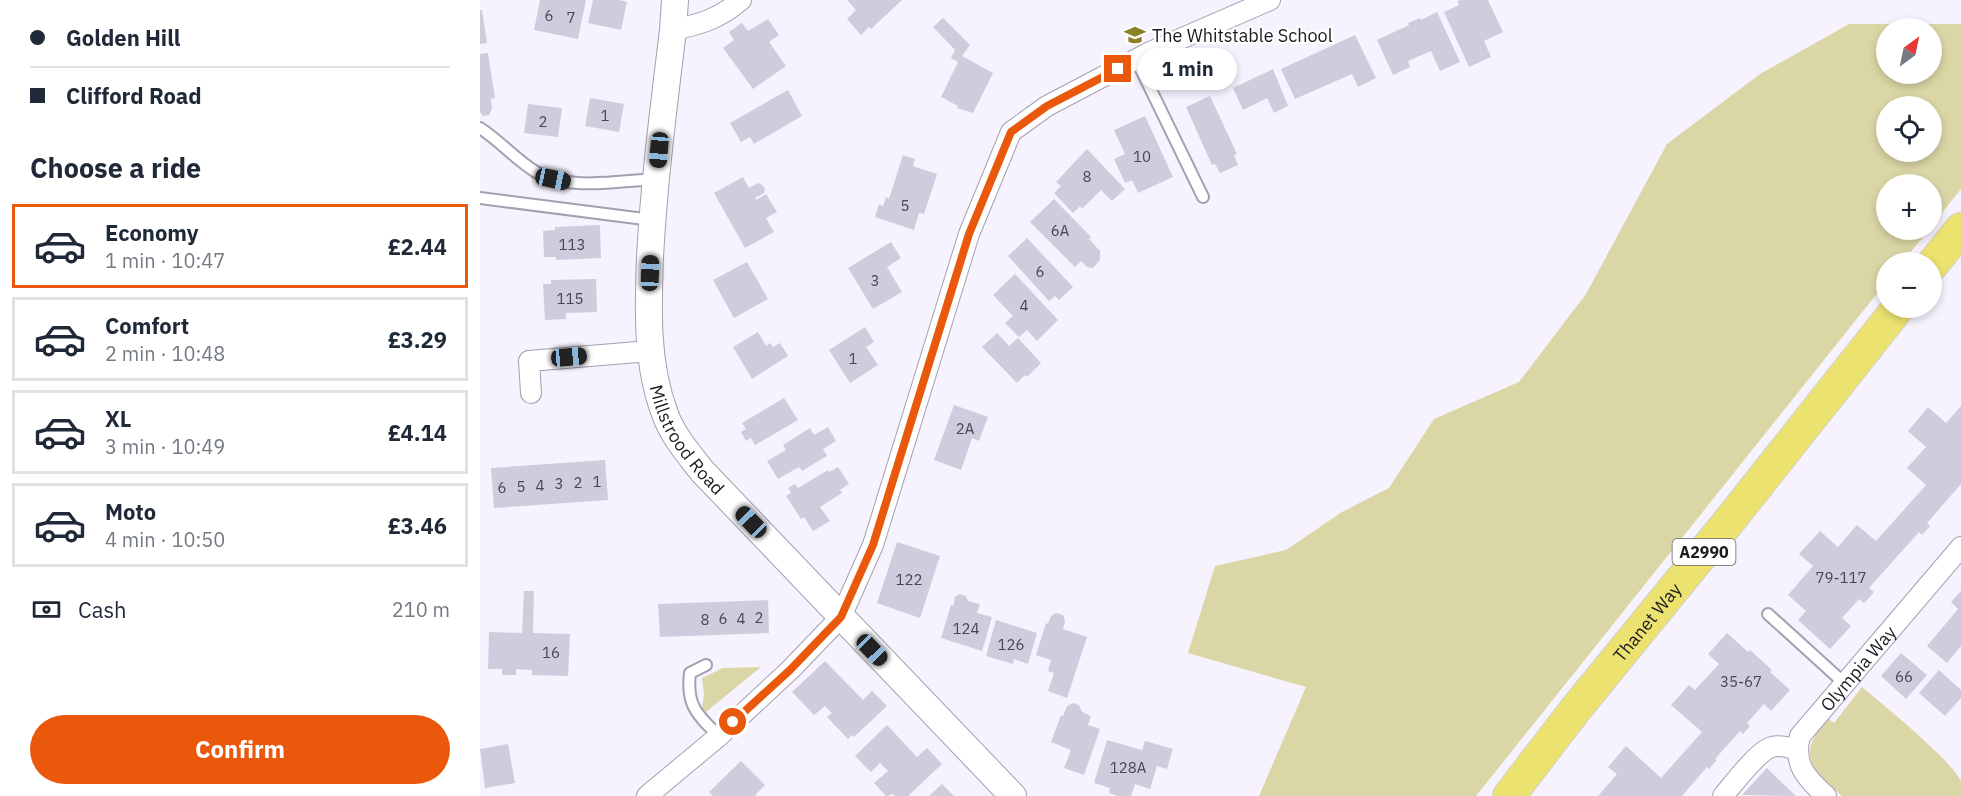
<!DOCTYPE html>
<meta charset="utf-8">
<style>
:root{--surface:#fff;--page:#f6f6f7;--text:#1f2937;--muted:#747a83;--line:#e0e1e3;--accent:#ea580c}
body{margin:0;font-family:"IBM Plex Sans",sans-serif;background:var(--page);color:var(--text);height:100vh;display:flex;flex-direction:column;font-size:22px;white-space:nowrap}
*{box-sizing:border-box;margin:0}
p{font-size:20px;color:var(--muted)}
.icon{flex:none;width:33px;height:33px;fill:none;stroke:currentColor;stroke-width:2;stroke-linecap:round;stroke-linejoin:round}
.map{position:relative;flex:1;overflow:hidden}
.sheet{display:flex;flex-direction:column;background:var(--surface);width:480px}
.sheet>*{flex:none}
.hud{display:grid;align-content:center;height:132px;padding:0 30px;background:var(--surface)}
.needle{width:39px;rotate:33deg}
.fabs{position:absolute;left:1396px;top:18px;display:grid;gap:12px}
.fabs a{display:grid;place-items:center;width:66px;height:66px;border-radius:50%;background:var(--surface);box-shadow:0 3px 9px #0003;font-size:30px}
.end{position:absolute;width:27px;height:27px;margin:-14px;border:8px solid #ea580c;background:#fff;box-shadow:0 0 0 3px #fff}
.from{border-radius:50%}
.bubble{position:absolute;height:42px;border-radius:21px;background:var(--surface);box-shadow:0 3px 9px #0003;font-size:20px;font-weight:700;line-height:42px;text-align:center}
.car{position:absolute;width:18px;height:36px;margin:-18px -9px;border-radius:8px;box-shadow:0 0 4px 2px #0007;background:linear-gradient(#222 24%,#8ab4d8 0 40%,#222 0 76%,#8ab4d8 0 86%,#222 0)}
.hud b{display:flex;align-items:center;gap:21px;height:57px;font-size:22px}
.hud b+b{border-top:2px solid var(--line)}
.hud i{width:15px;height:15px;background:var(--text)}
ul{padding:0;list-style:none}
li{display:flex;align-items:center;gap:18px;height:84px;margin:0 12px 9px;padding:0 18px;border:3px solid var(--line);border-radius:0px}
li div{flex:1}
li b{display:block;font-size:22px}
li em{font-style:normal;font-weight:700}
li.current{border-color:var(--accent)}
li>.icon{width:54px;height:54px;stroke-width:1.5}
h2{padding:0 30px;font-size:27px;line-height:72px}
.pay{display:flex;align-items:center;gap:15px;height:66px;padding:0 30px;font-size:22px}
.pay p{margin-inline-start:auto}
.action{display:flex;gap:12px;margin-top:auto;padding:12px 30px}
.action a{flex:1;height:69px;border-radius:36px;background:var(--accent);color:#fff;font-size:24px;font-weight:700;line-height:69px;text-align:center}
main{display:flex;flex:1;min-height:0}
.map>svg:first-child{display:block}
</style>
<main>
<section class="sheet">
<div class="hud">
<b><i class="from"></i>Golden Hill</b>
<b><i></i>Clifford Road</b>
</div>
<h2>Choose a ride</h2>
<ul>
<li class="current"><svg class="icon" aria-label="car" viewBox="0 0 24 24"><path d="M5 17H2v-5l4-1 3-4h7l3 4 3 1v5h-3M9 17h6M6 11h13"/><circle cx="7" cy="17" r="2"/><circle cx="17" cy="17" r="2"/></svg><div><b>Economy</b><p>1 min · 10:47</p></div><em>£2.44</em></li>
<li><svg class="icon" aria-label="car" viewBox="0 0 24 24"><path d="M5 17H2v-5l4-1 3-4h7l3 4 3 1v5h-3M9 17h6M6 11h13"/><circle cx="7" cy="17" r="2"/><circle cx="17" cy="17" r="2"/></svg><div><b>Comfort</b><p>2 min · 10:48</p></div><em>£3.29</em></li>
<li><svg class="icon" aria-label="car" viewBox="0 0 24 24"><path d="M5 17H2v-5l4-1 3-4h7l3 4 3 1v5h-3M9 17h6M6 11h13"/><circle cx="7" cy="17" r="2"/><circle cx="17" cy="17" r="2"/></svg><div><b>XL</b><p>3 min · 10:49</p></div><em>£4.14</em></li>
<li><svg class="icon" aria-label="car" viewBox="0 0 24 24"><path d="M5 17H2v-5l4-1 3-4h7l3 4 3 1v5h-3M9 17h6M6 11h13"/><circle cx="7" cy="17" r="2"/><circle cx="17" cy="17" r="2"/></svg><div><b>Moto</b><p>4 min · 10:50</p></div><em>£3.46</em></li>
</ul>
<div class="pay"><svg class="icon" aria-label="cash" viewBox="0 0 24 24"><path d="M3 7h18v10H3z"/><circle cx="12" cy="12" r="2"/></svg>Cash<p>210 m</p></div>
<div class="action"><a>Confirm</a></div>
</section>
<div class="map">
<svg width="1481" height="796" viewBox="0 0 1481 796">
<rect width="100%" height="100%" fill="#f6f2fe"/>
<path fill="#dbd6a5" fill-rule="evenodd" d="M1369,24h112v165l-29,36v-41h-45v46h42l-27,32h-15v19l-411,515h-217l47,-109 -118,-34 27,-87 71,-16 56,-38 47,-24 45,-69 85,-37 67,-88 81,-150 93,-70zM1407,28h45v46h-45zM1407,106h45v46h-45z
M281,667l-60,49 3,-22 -2,-16 21,-10z
M1382,687c19,16 93,76 99,95 0,4 0,10 0,14h-119c-32,-28 -46,-39 -15,-78l7,5z"/>
<path fill="#d1cbde" d="M60,0h46l-8,39 -44,-9z
M113,0h26l8,2 -6,28 -33,-7z
M367,0h55l-31,29 -2,-2 -8,8 -14,-16 9,-9z
M981,0h27l15,32 -19,9 7,16 -22,10 -25,-55 15,-7 -2,-4z
M0,10h2l5,33 -7,1z
M957,12l23,50 -20,9 -9,-20 -23,10 2,6 -17,8 -16,-35 32,-15 -1,-2 12,-5 1,2z
M463,18l27,27 -8,11 31,17 -20,40 -16,-5 1,-2 -17,-9 17,-35 -7,-4 4,-8 -22,-23z
M288,19l11,16 -10,7 17,24 -33,23 -30,-41 11,-8 -5,-8 13,-9 6,8z
M875,35l21,43 -18,9 -6,-13 -57,25 -14,-30z
M8,53l7,45 -4,1 1,10 -3,6 -6,1 -3,-4v-58z
M793,69l15,37 -14,7 -7,-15 -24,12 -10,-22z
M308,90l14,26 -48,28 -4,-7 -9,5 -11,-19z
M730,96l27,58 -3,1 4,10 -18,8 -5,-9 -3,1 -26,-58z
M110,98l34,6 -5,28 -34,-6z
M48,104l34,4 -4,29 -34,-4z
M665,116l28,61 -35,16 -6,-13 -7,3 -11,-24 11,-5 -11,-24z
M607,149l38,40 -13,12 -11,-11 -19,19 -2,-3 -7,7 -19,-20 7,-7 -5,-4z
M423,155l12,4 -2,7 24,8 -13,40 -5,-1 -5,17 -39,-13 4,-13 4,2 3,-9 3,2z
M263,177l6,11 9,-5 4,2 3,4 -1,4 -9,5 1,2 10,-6 11,18 -11,6 8,14 -29,16 -31,-55z
M574,199l37,38 -2,2 11,12v9l-7,8 -6,-1 -6,-6 -6,6 -45,-45z
M120,225l1,33 -45,2v-3h-12l-1,-26 12,-1v-3z
M547,238l46,49 -14,13 -4,-4 -6,5 -41,-45z
M411,242l10,16 -14,9 15,25 -29,17 -25,-41z
M267,262l21,37 -34,19 -21,-38z
M535,274l43,46 -21,21 -10,-11 -8,7 -14,-14 8,-7 -20,-21z
M116,279l1,33 -31,1v6l-21,1 -2,-36h8v-4z
M385,327l9,15 -8,5 12,18 -28,18 -21,-33z
M278,332l8,14 4,-3 3,4 7,-4 8,13 -36,23 -19,-32z
M517,333l12,13 9,-8 23,25 -14,14 -2,-2 -8,8 -35,-36z
M304,398l14,22 -43,25 -4,-7 -5,3 -5,-9 5,-3 -4,-6z
M474,405l34,12 -9,24 -7,-3 -11,32 -27,-10z
M1481,406v78l-34,39 3,3 -8,9 -3,-3 -50,56 5,4 -5,6 -5,5 -5,-4 -17,19 9,8 -21,23 -32,-29 8,-9 -18,-16 25,-29 -14,-12 21,-23 18,16 19,-22 19,16 50,-56 -19,-17 19,-21 -18,-16 20,-24 18,16z
M348,427l8,14 -13,8 4,7 -25,15 -3,-4 -21,12 -11,-18 19,-11 -3,-5 27,-17 4,7z
M125,460l3,40 -114,8 -3,-40z
M358,467l11,17 -9,6 2,3 -22,14 10,14 -17,10 -9,-14 -3,2 -15,-23 5,-3 -3,-5 7,-4 3,4 30,-18 1,2z
M417,542l43,14 -20,62 -43,-15z
M44,591h10l-1,42 37,1 -2,42 -36,-1v-5l-16,-1v6h-14v-6h-14l1,-37 33,1z
M1481,591v55l-14,17 -20,-17 31,-37 -7,-7z
M480,594l6,2 2,5 12,3 -3,9 15,4 -10,34 -41,-13 10,-33 2,1 2,-9z
M288,600l1,33 -109,4 -2,-33z
M576,613l7,2 2,6 -2,8 24,8 -20,61 -19,-7 6,-18 -6,-2 3,-11 -15,-5 10,-32 2,1 3,-8z
M516,620l41,13 -9,31 -14,-5 -1,5 -27,-8z
M1247,633l21,19 2,-2 22,20 -2,2 20,18 -19,21 -7,-7 -17,19 3,3 -7,8 -3,-3 -25,28 2,1 -8,9 -2,-2 -25,29h-84l19,-22 -9,-7 18,-21 35,32 41,-46 -31,-27 18,-20 6,5 24,-26 -11,-10z
M1421,653l26,22 -21,24 -25,-23z
M345,661l38,39 9,-9 15,15 -33,31 -2,-2 -4,4 -21,-22 5,-4 -7,-7 -11,9 -22,-23z
M1459,670l22,20v8l-16,18 -26,-23z
M593,703l6,2 3,7 9,4 -3,9 12,4 -16,46 -20,-7 7,-18 -20,-8 10,-27 2,1 4,-10z
M407,725l30,32 10,-9 15,16 -34,32h-13l-2,-2 -7,2 -12,-13 14,-12 -8,-8 -9,9 -16,-16z
M627,740l35,10 3,-9 28,8 -6,20 -10,-3 -7,23 -15,-5 -4,12h-14l-8,-3 1,-5 -16,-5z
M28,744l7,39 -30,5 -5,-39z
M261,761l24,24 -10,10 2,1h-44l-4,-4z
M1287,768l12,12 17,16 -54,-1z
M462,784l12,12h-25z"/>
<g fill="none" stroke-linecap="round" stroke-linejoin="round">
<defs>
<path id="service" d="M656,59l67,138
M0,128c20,13 35,31 56,44 32,19 83,9 120,7
M0,198l172,22
M1288,614l76,69
M226,665l-16,8c-4,32 7,42 29,63"/>
<g id="minor">
<path d="M193,30c28,-6 46,-11 68,-30"/>
<path d="M51,393l-2,-32 121,-10"/>
<path d="M167,796l72,-60 71,-66 51,-53 32,-72 96,-311 42,-102 36,-26 101,-53 122,-53"/>
<path d="M1243,796c11,-13 32,-41 46,-48 8,-4 19,-1 28,2"/>
<path id="s1" d="M1346,796c-21,-19 -33,-32 -26,-60l161,-189"/>
</g>
<g id="tertiary">
<path id="s2" d="M195,0l-2,30c-9,75 -19,151 -23,227 -2,52 -4,107 15,157 8,22 23,39 37,57l311,325"/>
</g>
<g id="primary">
<path d="M1452,265l29,-36"/>
<path id="s3" d="M1029,796l66,-86 155,-190 168,-212"/>
</g>
</defs>
<use href="#service" stroke="#a59fb1" stroke-width="14"/>
<use href="#minor" stroke="#a59fb1" stroke-width="22"/>
<use href="#tertiary" stroke="#a59fb1" stroke-width="28"/>
<use href="#primary" stroke="#d2d1d2" stroke-width="34"/>
<use href="#service" stroke="#fff" stroke-width="10"/>
<use href="#minor" stroke="#fff" stroke-width="20"/>
<use href="#tertiary" stroke="#fff" stroke-width="26"/>
<use href="#primary" stroke="#ece26f" stroke-width="32"/>
</g>
<g fill="none" stroke-linecap="round" stroke-linejoin="round">
<path stroke="#ea580c" stroke-width="8" d="M253,722l57,-52 51,-53 32,-72 96,-311 42,-102 36,-26 71,-37"/>
</g>
<defs>
<symbol id="school-bare" viewBox="-9 -9 18 18"><path d="M0-5L7-2L0 1L-7-2ZM-4 1L0 2.5L4 1V4Q0 6-4 4Z" fill="#8a8129" stroke="#fff" stroke-width="2.5" paint-order="stroke"/></symbol>
</defs>
<g fill-rule="evenodd">
<use href="#school-bare" x="640" y="20" width="30" height="30"/>
</g>
<g text-anchor="middle" dominant-baseline="central" stroke-width="4.5" stroke-linejoin="round" paint-order="stroke">
<g font-size="15" fill="#494650">
<text x="69" y="15">6</text>
<text x="91" y="17">7</text>
<text x="125" y="115">1</text>
<text x="63" y="121">2</text>
<text x="662" y="156">10</text>
<text x="607" y="176">8</text>
<text x="425" y="205">5</text>
<text x="580" y="230">6A</text>
<text x="92" y="244">113</text>
<text x="560" y="271">6</text>
<text x="395" y="280">3</text>
<text x="90" y="298">115</text>
<text x="544" y="305">4</text>
<text x="373" y="358">1</text>
<text x="485" y="428">2A</text>
<text x="117" y="481">1</text>
<text x="98" y="482">2</text>
<text x="79" y="483">3</text>
<text x="60" y="485">4</text>
<text x="41" y="486">5</text>
<text x="22" y="487">6</text>
<text x="1361" y="577">79-117</text>
<text x="429" y="579">122</text>
<text x="279" y="617">2</text>
<text x="243" y="618">6</text>
<text x="261" y="618">4</text>
<text x="225" y="619">8</text>
<text x="486" y="628">124</text>
<text x="531" y="644">126</text>
<text x="71" y="652">16</text>
<text x="1424" y="676">66</text>
<text x="1261" y="681">35-67</text>
<text x="648" y="767">128A</text>
</g>
<rect fill="#fff" stroke="#605f63" stroke-width="1.5" x="1192.5" y="539" width="63" height="26" rx="4.5"/>
<g font-size="16" font-weight="bold" fill="#1c1a20">
<text x="1224" y="552">A2990</text>
</g>
<g font-size="18" fill="#1c1a20" stroke="#fff" text-anchor="start">
<text x="672" y="35">The Whitstable School</text>
</g>
<g font-size="18" fill="#1c1a20" stroke="#fff">
<text stroke="none"><textPath href="#s2" startOffset="450">Millstrood Road</textPath></text>
<text stroke="none"><textPath href="#s3" startOffset="222">Thanet Way</textPath></text>
<text stroke="none"><textPath href="#s1" startOffset="159">Olympia Way</textPath></text>
</g>
</g>
</svg>
<div class="fabs">
<a><svg class="needle" viewBox="-14 -14 28 28"><path d="M0-13l5 13h-10z" fill="#e53935"/><path d="M0 13l5-13h-10z" fill="#747a83"/></svg></a>
<a><svg class="icon" aria-label="locate" viewBox="0 0 24 24"><circle cx="12" cy="12" r="6"/><path d="M12 2v4M12 18v4M2 12h4M18 12h4"/></svg></a>
<a>+</a>
<a>−</a>
</div>
<i class="end from" style="left:253px;top:722px"></i>
<i class="end" style="left:638px;top:69px"></i>
<div class="bubble" style="left:658px;top:48px;width:99px">1 min</div>
<i class="car" style="left:179px;top:150px;rotate:185deg"></i>
<i class="car" style="left:73px;top:179px;rotate:102deg"></i>
<i class="car" style="left:170px;top:273px;rotate:2deg"></i>
<i class="car" style="left:89px;top:357px;rotate:85deg"></i>
<i class="car" style="left:271px;top:522px;rotate:316deg"></i>
<i class="car" style="left:392px;top:650px;rotate:136deg"></i>
</div>
</main>
